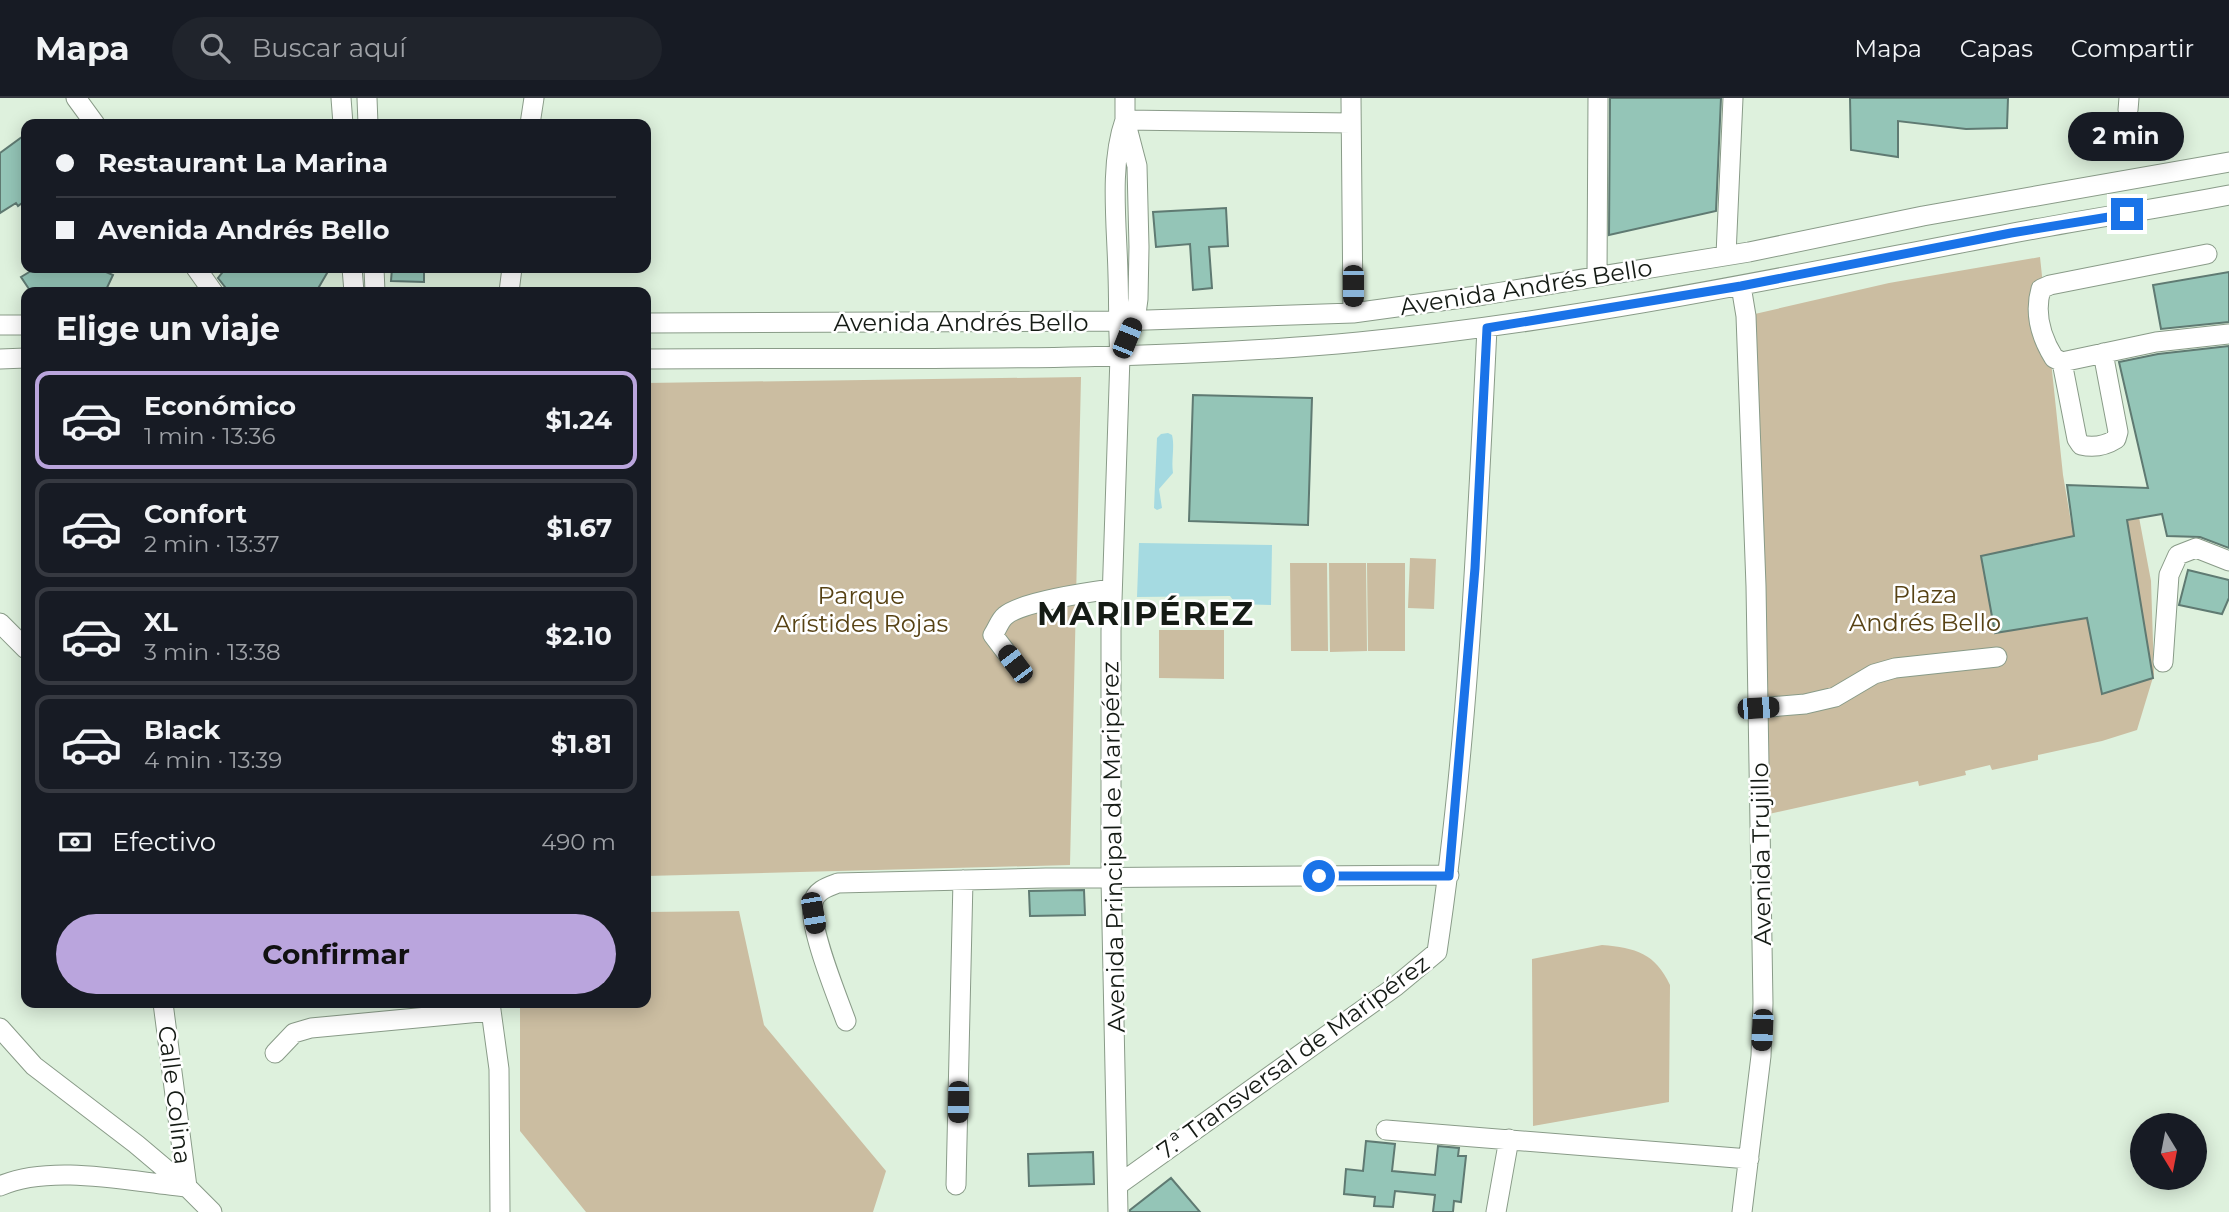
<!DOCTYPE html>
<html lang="es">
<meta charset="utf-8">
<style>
:root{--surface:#171b24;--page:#20242c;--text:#f1f3f6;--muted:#9ea1a6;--line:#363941;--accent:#baa5dd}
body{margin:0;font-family:Montserrat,sans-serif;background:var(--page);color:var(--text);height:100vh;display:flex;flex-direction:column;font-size:26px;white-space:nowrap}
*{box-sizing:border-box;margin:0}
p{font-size:23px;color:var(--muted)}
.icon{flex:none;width:38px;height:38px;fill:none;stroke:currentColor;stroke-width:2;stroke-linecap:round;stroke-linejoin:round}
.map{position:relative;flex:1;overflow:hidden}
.details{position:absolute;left:21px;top:189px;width:630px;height:721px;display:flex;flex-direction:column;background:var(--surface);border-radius:14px;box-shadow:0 4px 18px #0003}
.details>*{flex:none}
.guide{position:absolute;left:21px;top:21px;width:630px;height:154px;border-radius:14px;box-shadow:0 4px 18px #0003;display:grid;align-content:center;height:154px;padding:0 35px;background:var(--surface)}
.needle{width:46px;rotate:170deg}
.fabs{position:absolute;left:2130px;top:1015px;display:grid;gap:14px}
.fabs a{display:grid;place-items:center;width:77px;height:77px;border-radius:50%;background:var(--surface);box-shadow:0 4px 18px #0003;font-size:35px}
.end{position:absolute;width:32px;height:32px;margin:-16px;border:9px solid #1a73e8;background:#fff;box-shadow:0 0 0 4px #fff}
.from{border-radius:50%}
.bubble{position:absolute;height:49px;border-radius:24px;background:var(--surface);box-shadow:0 4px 18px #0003;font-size:23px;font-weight:700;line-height:49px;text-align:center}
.car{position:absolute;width:21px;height:42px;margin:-21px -10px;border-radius:9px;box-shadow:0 0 5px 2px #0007;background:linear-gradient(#222 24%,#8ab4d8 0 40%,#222 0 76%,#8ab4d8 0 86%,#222 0)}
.guide b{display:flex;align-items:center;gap:24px;height:66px;font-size:26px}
.guide b+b{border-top:2px solid var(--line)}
.guide i{width:18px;height:18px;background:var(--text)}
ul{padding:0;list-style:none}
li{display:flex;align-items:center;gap:21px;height:98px;margin:0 14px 10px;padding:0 21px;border:4px solid var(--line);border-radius:14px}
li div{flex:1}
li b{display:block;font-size:26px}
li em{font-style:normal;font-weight:700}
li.current{border-color:var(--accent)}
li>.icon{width:63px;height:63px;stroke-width:1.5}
h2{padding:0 35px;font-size:32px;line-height:84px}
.pay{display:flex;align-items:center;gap:18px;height:77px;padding:0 35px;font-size:26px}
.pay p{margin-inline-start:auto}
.button{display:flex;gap:14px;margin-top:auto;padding:14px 35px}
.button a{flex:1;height:80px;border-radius:42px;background:var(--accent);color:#111;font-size:28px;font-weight:700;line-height:80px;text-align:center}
header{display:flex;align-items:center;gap:42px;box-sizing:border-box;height:98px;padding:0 35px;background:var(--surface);border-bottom:2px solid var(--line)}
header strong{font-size:33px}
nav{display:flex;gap:38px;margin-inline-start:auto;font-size:24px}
.search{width:490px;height:63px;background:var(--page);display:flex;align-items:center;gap:18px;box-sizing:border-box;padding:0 24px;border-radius:38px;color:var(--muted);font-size:26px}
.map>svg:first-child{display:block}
</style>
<header>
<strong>Mapa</strong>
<div class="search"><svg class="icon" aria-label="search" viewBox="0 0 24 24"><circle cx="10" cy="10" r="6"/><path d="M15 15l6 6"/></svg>Buscar aquí</div>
<nav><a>Mapa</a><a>Capas</a><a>Compartir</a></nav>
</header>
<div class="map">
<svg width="2229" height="1114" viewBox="0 0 2229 1114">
<rect width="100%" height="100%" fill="#def1dd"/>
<path fill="#cbbda1" d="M2040,159l23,218 8,47 67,-10 13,69 3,93 -17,56 -35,11 -64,14v5l-46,10 -2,-5 -25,6 1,4 -47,11 -1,-5 -158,35 -14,-500 143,-33z
M1081,279l-11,488 -424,11v-493z
M1410,460l26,1 -2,50 -26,-1z
M1290,465h37l1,88h-37z
M1329,465h37l1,88 -37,1z
M1367,465h38v88h-37z
M1159,532h65v49l-65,-1z
M739,813l25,114 122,146 -13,41h-287l-66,-81v-128h126v-91z
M1602,847c34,3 53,8 68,40l-1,117 -136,24 -1,-167z"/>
<path fill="#a5dae1" d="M1168,335l4,2c3,12 -1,25 1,38l-14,16 3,19 -5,2 -3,-2 3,-70 4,-4z
M1139,445l133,2 -1,60 -35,-1 -6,-8 -93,1z"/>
<path fill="#94c5b7" stroke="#5f7a72" stroke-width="2" d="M1610,0h111l-5,113 -107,24z
M1850,0h158l-1,30 -41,1 -68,-8v36l-47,-7z
M26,36v66l-8,6 -2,-3 -16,10v-60z
M1226,110l2,38 -19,1 3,41 -19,2 -3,-46 -34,3 -3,-35z
M36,170h61l16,7 -8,17h-74l-10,-15z
M226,170h104l-14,24h-87l-11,-14z
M392,170h32v14l-33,-1z
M2229,174v50l-68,7 -8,-44z
M2229,248v202l-29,-11 -33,-1 -5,-22 -35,6 26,158 -51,16 -15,-76 -92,15 -14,-77 93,-20 -7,-51 81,3 -29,-126 39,-8z
M1193,297l119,3 -4,127 -119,-4z
M2188,472l41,10v18l-7,16 -43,-9z
M1084,792l1,25 -55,1 -1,-25z
M1366,1043l29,3 -3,27 43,4 3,-29 21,2 -1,8h8l-5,46 -7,-1 -1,11h-20l2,-17 -40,-4 -2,16 -19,-1 1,-9 -31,-3 2,-25 17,2z
M1093,1054l1,32 -65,2 -1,-32z
M1171,1080l29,34h-70v-2z"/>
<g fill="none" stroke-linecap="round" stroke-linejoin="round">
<defs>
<path id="minor" d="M76,0l19,26
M341,0l2,26
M367,0l1,26
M1125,0v22l12,46 2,81 -1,52 -3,22 -5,11
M1351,0l2,215
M2128,12l1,-12
M1125,22l226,3
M530,26l4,-26
M2207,156l-157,31 -9,4c-7,24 0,48 13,69l8,4 94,-20 73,-8
M1726,157l7,-157
M196,170l17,24
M352,170l2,24
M374,170l1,24
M1597,178l1,-178
M1741,188l5,30 10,270 7,417 -2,53 -19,156
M509,194l3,-24
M646,225l472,-2 235,-8 131,-18 265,-43 174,-36 306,-54
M0,227h26
M0,261l26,-1
M646,261c237,-2 476,5 713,-17 219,-21 433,-67 649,-108 73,-14 147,-25 221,-39
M2062,264l15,77 4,6c13,3 24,1 35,-6l2,-7 -15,-79
M0,525l26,26
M2163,564l6,-87 9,-20 18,-7 33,13
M1015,566l-22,-29c4,-6 7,-15 12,-19 15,-14 85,-24 107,-27
M1758,610l47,-4 30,-7 39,-23 21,-6 102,-11
M163,905l24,184
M490,905l9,66 1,143
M846,923c-9,-25 -38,-95 -33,-118 2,-12 14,-16 25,-20l208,-5 403,-3
M0,930l34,38 102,78 51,43 25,25
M275,955l19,-20 17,-5 180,-17
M1386,1032l363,29
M956,1087l7,-305
M1118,1087l278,-199 41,-34c31,-206 40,-417 50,-624
M0,1088c51,-23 132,-4 187,1
M1118,1114l-7,-334v-247l9,-275c-2,-27 -1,-54 -2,-81 -1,-49 -9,-110 7,-155
M1496,1114l13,-73"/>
</defs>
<use href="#minor" stroke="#899b88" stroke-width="21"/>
<use href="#minor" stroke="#fff" stroke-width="19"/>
</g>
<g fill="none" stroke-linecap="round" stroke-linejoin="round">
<path stroke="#1a73e8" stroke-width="9" d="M1319,778h130l26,-308 12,-240 254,-42 270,-53 116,-19"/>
</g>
<g text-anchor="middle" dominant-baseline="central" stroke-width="5" stroke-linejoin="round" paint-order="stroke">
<g font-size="24" fill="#151b15" stroke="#fff">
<text transform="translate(1526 189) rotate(-9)">Avenida Andrés Bello</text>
<text x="961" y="224">Avenida Andrés Bello</text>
<text transform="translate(1113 749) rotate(-91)">Avenida Principal de Maripérez</text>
<text transform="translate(1761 756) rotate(-91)">Avenida Trujillo</text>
<text transform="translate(1293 959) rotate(-36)">7.ª Transversal de Maripérez</text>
<text transform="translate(175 997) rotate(83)">Calle Colina</text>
</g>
<g font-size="24" fill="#574214" stroke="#fff">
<text x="1925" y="496">Plaza<tspan x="1925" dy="28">Andrés Bello</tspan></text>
<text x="861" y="497">Parque<tspan x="861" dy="28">Arístides Rojas</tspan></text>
</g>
<g font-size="32" font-weight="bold" letter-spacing="2" fill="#151b15" stroke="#fff">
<text x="1146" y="515">MARIPÉREZ</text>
</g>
</g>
</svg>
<div class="fabs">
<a><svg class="needle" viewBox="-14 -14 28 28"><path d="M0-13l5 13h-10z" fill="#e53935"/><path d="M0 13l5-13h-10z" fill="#9ea1a6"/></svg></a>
</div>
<i class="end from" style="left:1319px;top:778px"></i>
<i class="end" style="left:2127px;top:116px"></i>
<div class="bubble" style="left:2068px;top:14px;width:116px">2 min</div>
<i class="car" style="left:1353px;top:188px;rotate:180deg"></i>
<i class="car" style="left:1127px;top:240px;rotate:22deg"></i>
<i class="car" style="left:1015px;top:566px;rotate:323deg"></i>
<i class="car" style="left:1758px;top:610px;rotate:86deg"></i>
<i class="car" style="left:813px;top:815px;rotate:170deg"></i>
<i class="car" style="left:1762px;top:932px;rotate:183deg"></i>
<i class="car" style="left:958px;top:1004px;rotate:181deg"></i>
<div class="guide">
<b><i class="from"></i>Restaurant La Marina</b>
<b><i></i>Avenida Andrés Bello</b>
</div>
<section class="details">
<h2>Elige un viaje</h2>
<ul>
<li class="current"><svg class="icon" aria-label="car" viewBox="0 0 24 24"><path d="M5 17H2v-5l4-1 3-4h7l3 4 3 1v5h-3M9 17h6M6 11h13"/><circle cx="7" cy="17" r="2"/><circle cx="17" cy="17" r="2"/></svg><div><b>Económico</b><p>1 min · 13:36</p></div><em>$1.24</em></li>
<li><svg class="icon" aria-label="car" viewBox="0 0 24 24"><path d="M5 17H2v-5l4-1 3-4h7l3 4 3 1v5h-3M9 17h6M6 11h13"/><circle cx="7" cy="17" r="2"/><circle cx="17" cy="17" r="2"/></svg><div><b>Confort</b><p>2 min · 13:37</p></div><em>$1.67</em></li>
<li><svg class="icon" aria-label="car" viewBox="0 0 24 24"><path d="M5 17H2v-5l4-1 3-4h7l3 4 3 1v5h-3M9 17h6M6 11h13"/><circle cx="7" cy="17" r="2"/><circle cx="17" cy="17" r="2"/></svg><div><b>XL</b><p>3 min · 13:38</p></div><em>$2.10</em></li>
<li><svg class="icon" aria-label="car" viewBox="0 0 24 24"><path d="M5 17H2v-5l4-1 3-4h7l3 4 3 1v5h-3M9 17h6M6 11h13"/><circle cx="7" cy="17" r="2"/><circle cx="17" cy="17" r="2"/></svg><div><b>Black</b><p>4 min · 13:39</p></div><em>$1.81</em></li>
</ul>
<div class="pay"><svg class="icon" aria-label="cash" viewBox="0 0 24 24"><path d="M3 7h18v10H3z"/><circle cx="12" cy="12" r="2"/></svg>Efectivo<p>490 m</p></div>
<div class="button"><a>Confirmar</a></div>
</section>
</div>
